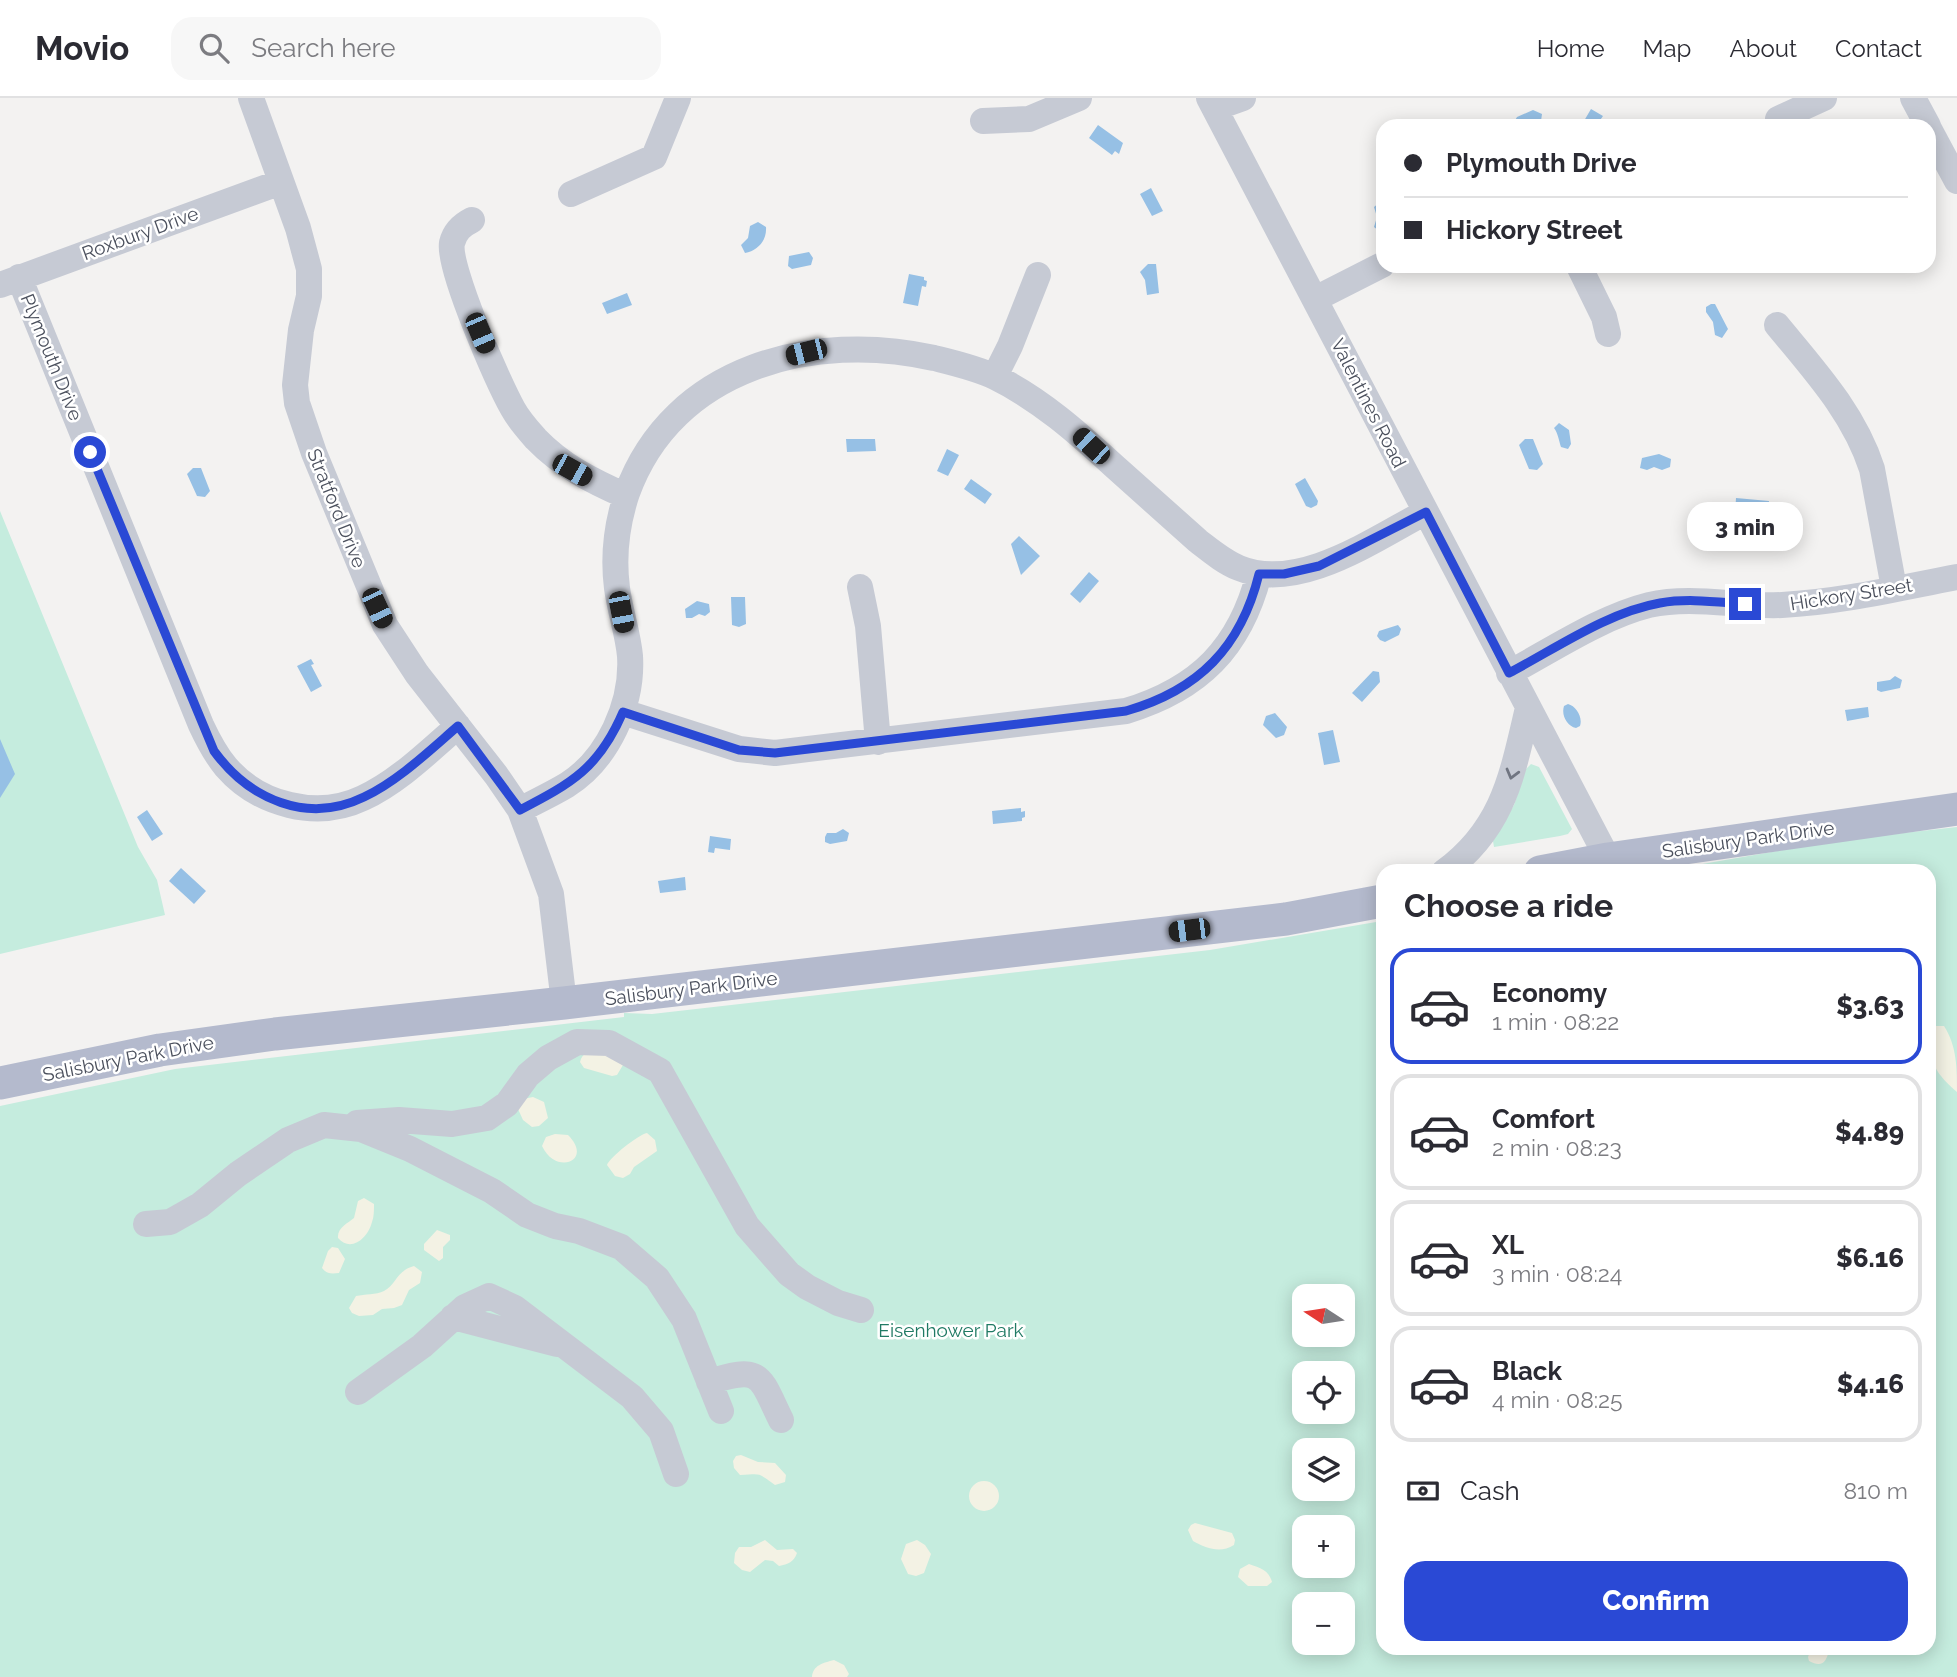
<!DOCTYPE html>
<meta charset="utf-8">
<style>
:root{--surface:#fff;--page:#f7f7f7;--text:#2b2b33;--muted:#7c7c81;--line:#e1e1e2;--accent:#2a49d5}
body{margin:0;font-family:Raleway,sans-serif;background:var(--page);color:var(--text);height:100vh;display:flex;flex-direction:column;font-size:26px;white-space:nowrap}
*{box-sizing:border-box;margin:0}
p{font-size:23px;color:var(--muted)}
.icon{flex:none;width:38px;height:38px;fill:none;stroke:currentColor;stroke-width:2;stroke-linecap:round;stroke-linejoin:round}
.map{position:relative;flex:1;overflow:hidden}
.side{position:absolute;left:1376px;top:766px;width:560px;height:791px;display:flex;flex-direction:column;background:var(--surface);border-radius:21px;box-shadow:0 4px 18px #0003}
.side>*{flex:none}
.banner{position:absolute;left:1376px;top:21px;width:560px;height:154px;border-radius:21px;box-shadow:0 4px 18px #0003;display:grid;align-content:center;height:154px;padding:0 28px;background:var(--surface)}
.needle{width:46px;rotate:282deg}
.fabs{position:absolute;left:1292px;top:1186px;display:grid;gap:14px}
.fabs a{display:grid;place-items:center;width:63px;height:63px;border-radius:14px;background:var(--surface);box-shadow:0 4px 18px #0003;font-size:35px}
.end{position:absolute;width:32px;height:32px;margin:-16px;border:9px solid #2a49d5;background:#fff;box-shadow:0 0 0 4px #fff}
.from{border-radius:50%}
.bubble{position:absolute;height:49px;border-radius:21px;background:var(--surface);box-shadow:0 4px 18px #0003;font-size:23px;font-weight:800;line-height:49px;text-align:center}
.car{position:absolute;width:21px;height:42px;margin:-21px -10px;border-radius:9px;box-shadow:0 0 5px 2px #0007;background:linear-gradient(#222 24%,#8ab4d8 0 40%,#222 0 76%,#8ab4d8 0 86%,#222 0)}
.banner b{display:flex;align-items:center;gap:24px;height:66px;font-size:26px}
.banner b+b{border-top:2px solid var(--line)}
.banner i{width:18px;height:18px;background:var(--text)}
ul{padding:0;list-style:none}
li{display:flex;align-items:center;gap:21px;height:116px;margin:0 14px 10px;padding:0 14px;border:4px solid var(--line);border-radius:21px}
li div{flex:1}
li b{display:block;font-size:26px}
li em{font-style:normal;font-weight:800}
li.current{border-color:var(--accent)}
li>.icon{width:63px;height:63px;stroke-width:1.5}
h2{padding:0 28px;font-size:32px;line-height:84px}
.pay{display:flex;align-items:center;gap:18px;height:77px;padding:0 28px;font-size:26px}
.pay p{margin-inline-start:auto}
.cta{display:flex;gap:14px;margin-top:auto;padding:14px 28px}
.cta a{flex:1;height:80px;border-radius:21px;background:var(--accent);color:#fff;font-size:28px;font-weight:800;line-height:80px;text-align:center}
header{display:flex;align-items:center;gap:42px;box-sizing:border-box;height:98px;padding:0 35px;background:var(--surface);border-bottom:2px solid var(--line)}
header strong{font-size:33px}
nav{display:flex;gap:38px;margin-inline-start:auto;font-size:24px}
.search{width:490px;height:63px;background:var(--page);display:flex;align-items:center;gap:18px;box-sizing:border-box;padding:0 24px;border-radius:21px;color:var(--muted);font-size:26px}
.map>svg:first-child{display:block}
</style>
<header>
<strong>Movio</strong>
<div class="search"><svg class="icon" aria-label="search" viewBox="0 0 24 24"><circle cx="10" cy="10" r="6"/><path d="M15 15l6 6"/></svg>Search here</div>
<nav><a>Home</a><a>Map</a><a>About</a><a>Contact</a></nav>
</header>
<div class="map">
<svg width="1957" height="1579" viewBox="0 0 1957 1579">
<rect width="100%" height="100%" fill="#f3f2f1"/>
<path fill="#c5ecde" fill-rule="evenodd" d="M0,413l138,336 19,33 8,35 -165,39z
M1531,666l8,3 33,62 -4,5 -8,2 -66,11 -1,-6 21,-36 12,-36z
M1957,729v850h-1957v-571l175,-37 449,-52v-4l28,1 558,-64 172,-29v727h546v-776l-266,-1 178,-31zM1304,1199h38v38h-38zM1304,1276h38v38h-38zM1304,1353h38v38h-38zM1304,1430h38v38h-38zM1304,1507h38v38h-38z"/>
<path fill="#f3f2e4" d="M1936,928h8c13,20 13,43 13,66 -16,-14 -28,-27 -27,-50 1,-8 1,-11 6,-16z
M597,951l26,16 -6,10 -5,1 -28,-8 -4,-6c2,-9 9,-11 17,-13z
M533,999l11,5 4,16 -9,8 -7,1 -9,-7 -5,-11 5,-10z
M647,1035l8,7 2,11 -23,16 -4,7 -7,4 -8,-2 -8,-11c3,-8 31,-30 40,-32z
M555,1036l13,1c26,26 -12,41 -26,11l4,-9z
M364,1100l10,6c0,6 0,13 -2,18 -4,16 -21,31 -34,16 -1,-10 10,-15 16,-20l4,-17z
M437,1132l13,5v5l-7,7v11l-4,3 -15,-11v-6z
M332,1149l6,1 7,11 -6,14c-8,1 -12,1 -17,-5l6,-17z
M414,1168l8,6 -2,11 -11,7 -7,15 -8,3 -12,1 -9,6 -14,1 -7,-3 -3,-5 7,-12c9,-2 20,-1 28,-5 13,-7 12,-20 30,-25z
M741,1357l17,7 17,1 11,12 -1,7 -10,3c-18,-13 -13,-11 -35,-10l-6,-7 -1,-7 3,-5z
M969 1398a15 15 0 1 1 30 0a15 15 0 1 1-30 0Z
M1195,1425l37,10 3,7 -1,5c-14,9 -28,3 -41,-4l-5,-11 3,-5z
M765,1442l12,10 16,-1 4,4c-3,9 -9,11 -18,13l-6,-5 -8,-1 -15,12 -8,-2 -8,-7 1,-10 4,-6h12z
M917,1442l8,5 6,9 -7,19 -8,3 -8,-2 -7,-15 5,-15z
M1249,1466c11,4 20,6 23,18l-5,4h-19l-10,-9 2,-8z
M1811,1551h18c-2,13 -7,19 -20,12l-1,-4z
M834,1562l10,5 5,9 -2,3h-35c1,-12 11,-14 22,-17z"/>
<path fill="#96c0e5" d="M1591,11l12,7 -7,10h-15z
M1533,12l9,4 -1,7 -5,3 -5,-3 -7,5h-9l-1,-4 3,-5z
M1098,27l25,18 -4,11 -4,-3 -3,4 -23,-17z
M1151,90l12,23 -11,5 -12,-22z
M1380,104h2v28l-3,1 -5,-4 3,-10 -3,-10z
M758,124l8,5c1,13 -8,24 -21,26l-4,-8 7,-7 2,-12z
M809,154l4,6 -2,7 -19,4 -4,-3 1,-10z
M1148,166h8l3,29 -12,2 -2,-15 -5,-8z
M909,176l15,3v3l3,1 -1,6 -4,-1 -4,20 -15,-3z
M627,195l5,12 -25,9 -5,-11z
M1711,206h4l13,25 -6,9 -7,-3 -2,-13 -7,-10v-5z
M1559,325l10,7 2,14 -3,5 -7,-2c-2,-6 -3,-14 -7,-19z
M846,341h29l1,12 -29,1z
M1525,341h8l10,25 -6,6 -8,-1 -10,-24z
M947,351l12,6 -11,21 -11,-5z
M1659,356l12,5 -1,8 -8,3 -8,-3 -7,3 -7,-2 2,-10z
M193,370h8l9,23 -5,6 -8,-1 -10,-22z
M1305,380l13,23 -1,4 -6,3 -5,-2 -11,-22z
M971,381l21,15 -7,10 -21,-15z
M1736,400l33,3 -1,15 -33,-3z
M1019,438l21,20 -19,19 -10,-31z
M1089,474l10,9 -19,22 -10,-9z
M731,499h14l1,27 -7,3 -7,-2z
M697,503l12,3 1,8 -5,4 -6,-2 -7,4h-6l-1,-9z
M1398,527l3,4 -2,6 -14,7 -5,-2 -3,-4 2,-5z
M311,561l3,5 -3,1 11,21 -11,6 -14,-26z
M1373,573l6,1 1,10 -18,20 -10,-9z
M1895,578l7,4 -2,8 -19,4 -4,-2v-8l13,-2z
M1568,606c8,2 15,13 12,22l-4,2c-9,-2 -15,-13 -12,-22z
M1868,609l1,10 -22,4 -2,-11z
M1275,615l12,14 -3,8 -8,3 -13,-13 3,-9z
M1333,632l7,32 -16,3 -6,-32z
M0,641l15,35 -15,24z
M1021,710v4l4,-1v6l-3,1v3l-29,3 -1,-13z
M147,712l16,24 -11,7 -15,-24z
M843,731l6,4 -2,8 -17,3 -5,-2v-5l2,-4h9z
M710,738l21,3 -1,11 -15,-2 -1,5 -6,-1z
M181,770l25,23 -12,13 -25,-23z
M685,779l1,13 -26,3 -2,-12z"/>
<g fill="none" stroke-linecap="round" stroke-linejoin="round">
<path stroke="#c6cad4" stroke-width="26" d="M251,0l47,130 11,41v27l-8,34 -6,55 2,18 17,50 71,172 32,49 79,101 24,35 31,84 13,109
M1209,0l399,761
M1913,0l15,28
M1215,10l28,-10
M1778,21l46,-21
M983,23l46,-2 50,-21
M1928,29l29,54
M571,96l83,-37 24,-59
M472,122c-10,5 -17,11 -20,23 -5,24 47,141 61,166 6,11 15,21 23,30 26,27 56,42 90,57
M1579,168l25,51 4,17
M19,179l182,448c7,15 14,29 25,42 33,38 91,53 137,31 35,-16 66,-47 95,-72
M0,187l281,-103
M1315,201l67,-34
M1777,227c37,45 77,88 95,144l22,119
M995,278l15,-30 28,-71
M860,489l8,39 10,116
M1509,575c43,-23 92,-56 140,-68 44,-10 89,2 133,0 59,-3 117,-17 175,-28
M623,614l116,37 36,4 351,-42c73,-22 114,-63 133,-137
M520,712c15,-8 32,-16 47,-25 41,-26 66,-81 63,-129 -2,-22 -10,-45 -13,-68 -4,-31 0,-65 10,-95 46,-127 187,-162 307,-135 20,5 42,10 61,19 45,22 83,56 119,89 28,25 56,50 84,75 13,10 26,21 41,27 60,25 135,-29 187,-56
M1444,774c60,-44 68,-97 84,-164
M357,1025l42,-3 53,4 35,-6 20,-14 21,-29 20,-17 29,-16 32,1 51,28 87,155 42,48 18,13 31,16 23,7
M146,1126l24,-2 30,-17 38,-31 50,-34 36,-15 37,4 49,20 82,42 35,24 28,11 24,5 42,16 36,31 27,41 37,92
M453,1219l104,27
M709,1284c53,-17 50,-7 72,38
M358,1294l64,-46 43,-39 24,-11 26,12 117,89 29,34 15,43"/>
<path stroke="#b4bacd" stroke-width="33" d="M1540,774l68,-13 349,-50
M0,985l160,-33 115,-16 289,-31 722,-84 96,-18"/>
</g>
<defs><path id="oneway-chevron" d="M-2-3.5L2.5 0L-2 3.5" fill="none" stroke-width="1.6" stroke-linecap="round" stroke-linejoin="round" transform="scale(1.75)"/></defs>
<use stroke="#707581" href="#oneway-chevron" transform="translate(1512 676) rotate(105)"/>
<g fill="none" stroke-linecap="round" stroke-linejoin="round">
<path stroke="#2a49d5" stroke-width="9" d="M90,354l124,299c35,48 93,74 150,46 34,-16 65,-46 94,-71l62,84c52,-27 79,-42 103,-98l116,38 36,3 351,-42c73,-21 115,-64 133,-137h25l35,-8 107,-54 83,161c46,-24 99,-61 151,-70 28,-5 57,-1 85,1"/>
</g>
<g text-anchor="middle" dominant-baseline="central" stroke-width="5" stroke-linejoin="round" paint-order="stroke">
<g font-size="19" fill="#4b505d" stroke="#fff">
<text transform="translate(140 135) rotate(-20)">Roxbury Drive</text>
<text transform="translate(52 259) rotate(68)">Plymouth Drive</text>
<text transform="translate(1369 305) rotate(63)">Valentines Road</text>
<text transform="translate(337 410) rotate(68)">Stratford Drive</text>
<text transform="translate(1851 496) rotate(-9)">Hickory Street</text>
<text transform="translate(1748 741) rotate(-8)">Salisbury Park Drive</text>
<text transform="translate(691 890) rotate(-7)">Salisbury Park Drive</text>
<text transform="translate(128 960) rotate(-11)">Salisbury Park Drive</text>
</g>
<g font-size="19" fill="#207a64" stroke="#fff">
<text x="951" y="1232">Eisenhower Park</text>
</g>
</g>
</svg>
<div class="fabs">
<a><svg class="needle" viewBox="-14 -14 28 28"><path d="M0-13l5 13h-10z" fill="#e53935"/><path d="M0 13l5-13h-10z" fill="#7c7c81"/></svg></a>
<a><svg class="icon" aria-label="locate" viewBox="0 0 24 24"><circle cx="12" cy="12" r="6"/><path d="M12 2v4M12 18v4M2 12h4M18 12h4"/></svg></a>
<a><svg class="icon" aria-label="layers" viewBox="0 0 24 24"><path d="M12 4l9 5-9 5-9-5zM3 14l9 5 9-5"/></svg></a>
<a>+</a>
<a>−</a>
</div>
<i class="end from" style="left:90px;top:354px"></i>
<i class="end" style="left:1745px;top:506px"></i>
<div class="bubble" style="left:1687px;top:404px;width:116px">3 min</div>
<i class="car" style="left:480px;top:235px;rotate:157deg"></i>
<i class="car" style="left:806px;top:254px;rotate:256deg"></i>
<i class="car" style="left:1091px;top:348px;rotate:313deg"></i>
<i class="car" style="left:572px;top:372px;rotate:119deg"></i>
<i class="car" style="left:377px;top:510px;rotate:155deg"></i>
<i class="car" style="left:621px;top:514px;rotate:169deg"></i>
<i class="car" style="left:1189px;top:832px;rotate:263deg"></i>
<div class="banner">
<b><i class="from"></i>Plymouth Drive</b>
<b><i></i>Hickory Street</b>
</div>
<section class="side">
<h2>Choose a ride</h2>
<ul>
<li class="current"><svg class="icon" aria-label="car" viewBox="0 0 24 24"><path d="M5 17H2v-5l4-1 3-4h7l3 4 3 1v5h-3M9 17h6M6 11h13"/><circle cx="7" cy="17" r="2"/><circle cx="17" cy="17" r="2"/></svg><div><b>Economy</b><p>1 min · 08:22</p></div><em>$3.63</em></li>
<li><svg class="icon" aria-label="car" viewBox="0 0 24 24"><path d="M5 17H2v-5l4-1 3-4h7l3 4 3 1v5h-3M9 17h6M6 11h13"/><circle cx="7" cy="17" r="2"/><circle cx="17" cy="17" r="2"/></svg><div><b>Comfort</b><p>2 min · 08:23</p></div><em>$4.89</em></li>
<li><svg class="icon" aria-label="car" viewBox="0 0 24 24"><path d="M5 17H2v-5l4-1 3-4h7l3 4 3 1v5h-3M9 17h6M6 11h13"/><circle cx="7" cy="17" r="2"/><circle cx="17" cy="17" r="2"/></svg><div><b>XL</b><p>3 min · 08:24</p></div><em>$6.16</em></li>
<li><svg class="icon" aria-label="car" viewBox="0 0 24 24"><path d="M5 17H2v-5l4-1 3-4h7l3 4 3 1v5h-3M9 17h6M6 11h13"/><circle cx="7" cy="17" r="2"/><circle cx="17" cy="17" r="2"/></svg><div><b>Black</b><p>4 min · 08:25</p></div><em>$4.16</em></li>
</ul>
<div class="pay"><svg class="icon" aria-label="cash" viewBox="0 0 24 24"><path d="M3 7h18v10H3z"/><circle cx="12" cy="12" r="2"/></svg>Cash<p>810 m</p></div>
<div class="cta"><a>Confirm</a></div>
</section>
</div>
